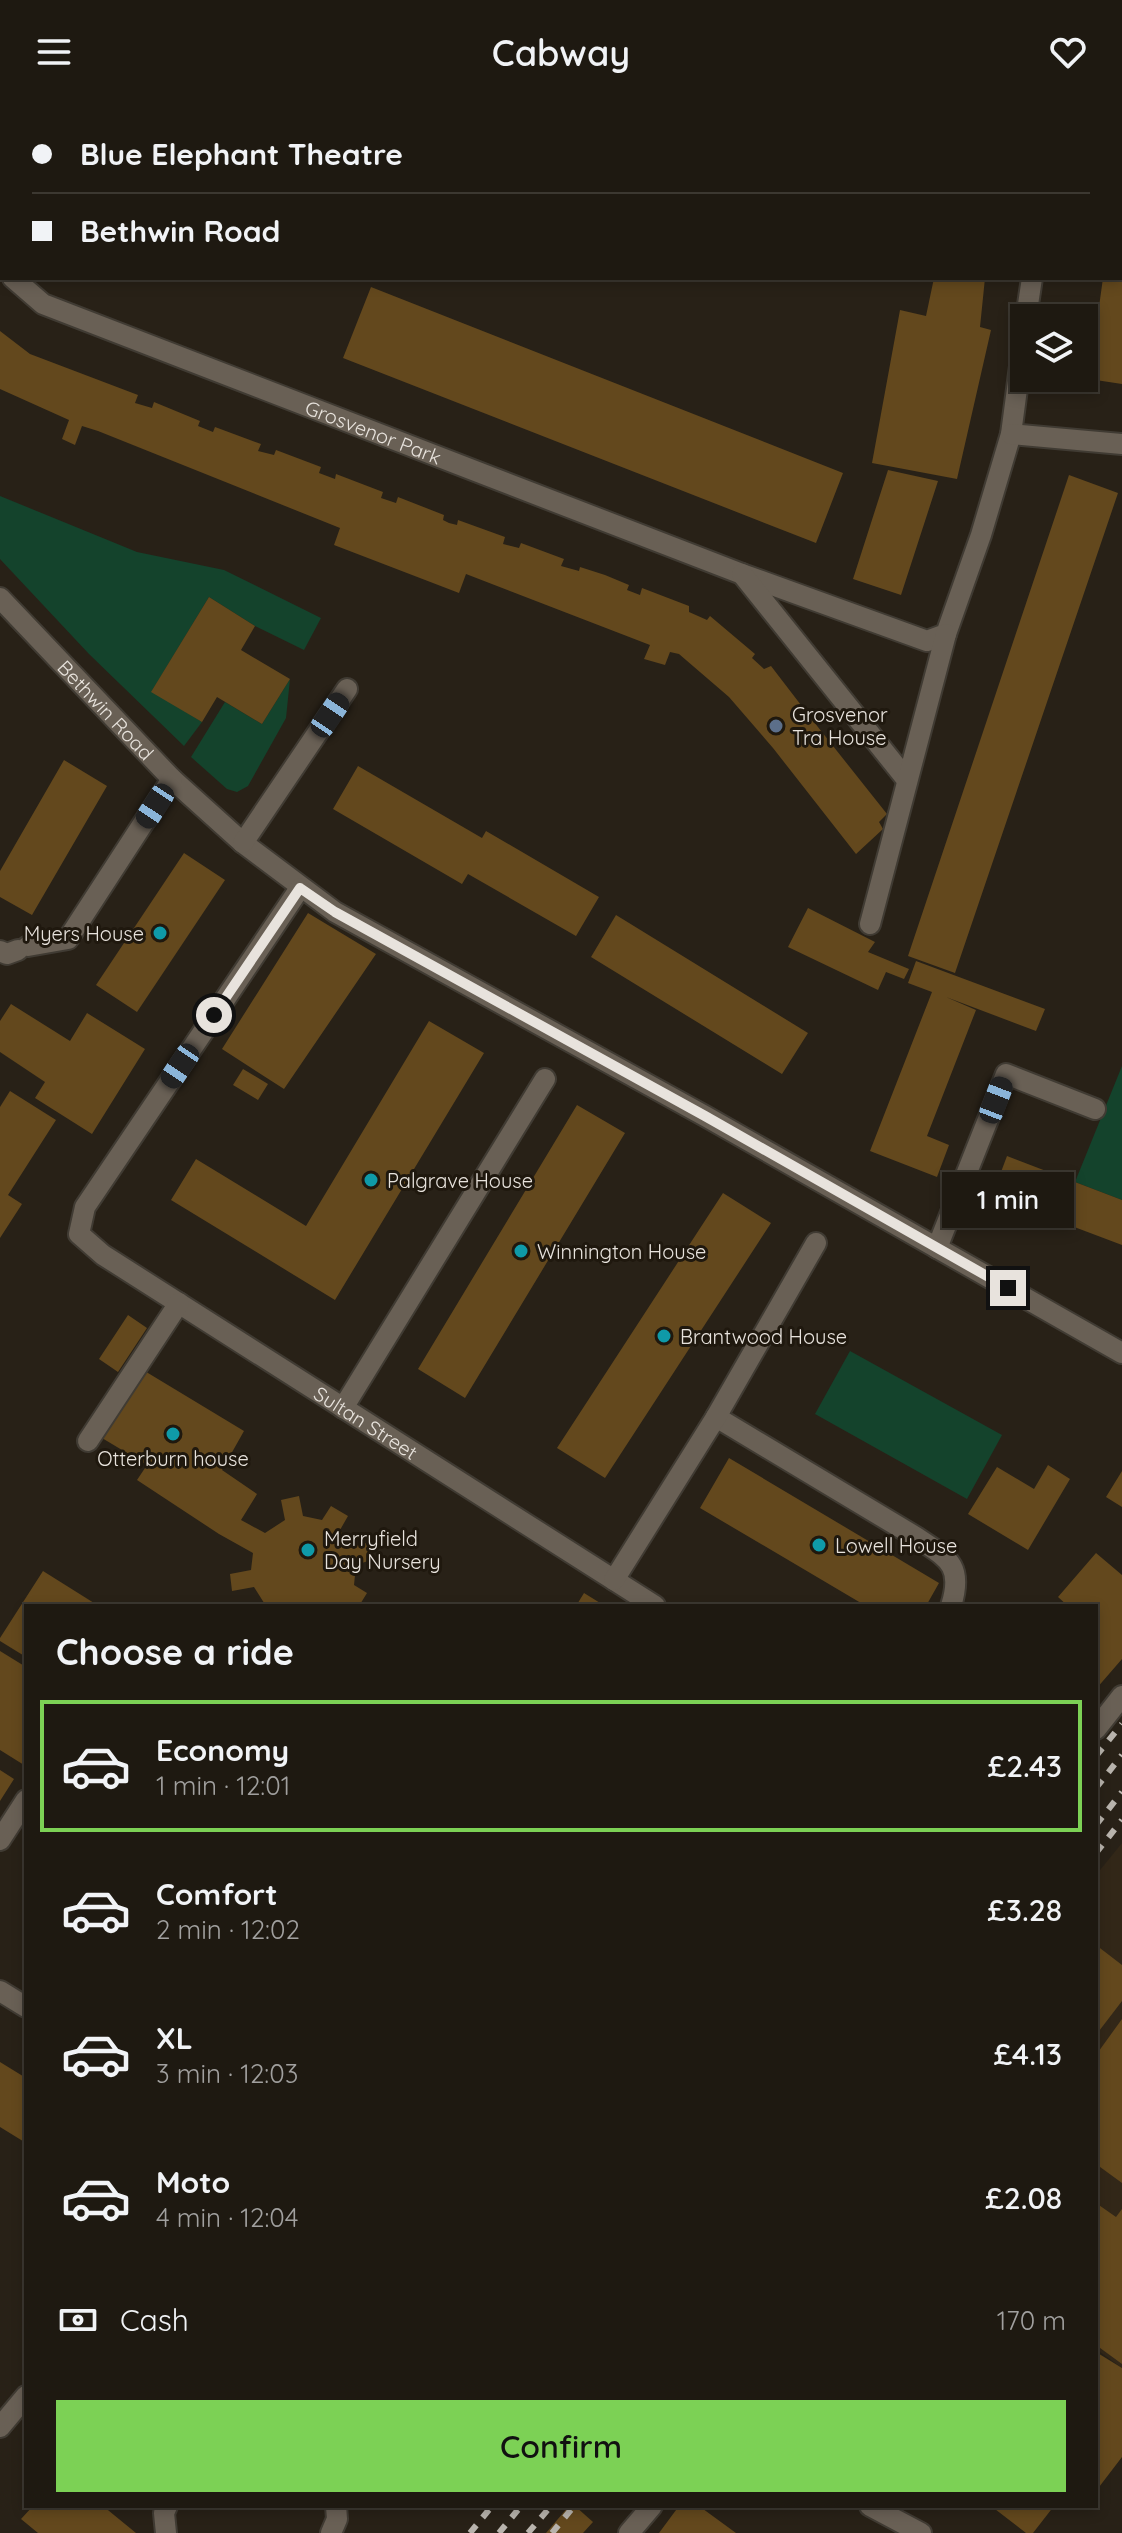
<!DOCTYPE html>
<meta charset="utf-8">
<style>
:root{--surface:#1e1911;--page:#2b261f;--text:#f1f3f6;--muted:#a1a09f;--line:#3c3831;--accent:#7cd155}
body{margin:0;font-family:Quicksand,sans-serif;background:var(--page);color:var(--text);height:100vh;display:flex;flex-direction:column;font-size:30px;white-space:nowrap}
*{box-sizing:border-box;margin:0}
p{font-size:26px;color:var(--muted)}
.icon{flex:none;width:44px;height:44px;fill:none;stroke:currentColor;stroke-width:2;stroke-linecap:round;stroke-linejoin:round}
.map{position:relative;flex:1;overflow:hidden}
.side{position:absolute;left:24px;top:1500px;width:1074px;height:904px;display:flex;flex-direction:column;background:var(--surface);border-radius:0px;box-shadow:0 4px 12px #0003,0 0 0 2px var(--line)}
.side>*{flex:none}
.banner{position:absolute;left:0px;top:0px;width:1122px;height:176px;box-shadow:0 4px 12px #0003,0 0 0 2px var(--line);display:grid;align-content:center;height:176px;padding:0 32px;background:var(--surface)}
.buttons{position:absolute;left:1010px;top:200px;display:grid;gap:16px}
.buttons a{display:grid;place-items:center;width:88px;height:88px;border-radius:0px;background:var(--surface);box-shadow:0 4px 12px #0003,0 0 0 2px var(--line);font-size:40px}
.end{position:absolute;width:36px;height:36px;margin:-18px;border:10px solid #e8e3dd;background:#111;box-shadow:0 0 0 4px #111}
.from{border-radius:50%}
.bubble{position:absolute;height:56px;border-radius:0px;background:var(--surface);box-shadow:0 4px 12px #0003,0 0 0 2px var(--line);font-size:26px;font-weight:600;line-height:56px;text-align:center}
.car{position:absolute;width:24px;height:48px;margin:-24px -12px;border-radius:10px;box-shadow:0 0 6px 2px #0007;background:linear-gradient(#222 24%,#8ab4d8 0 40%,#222 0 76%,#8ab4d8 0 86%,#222 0)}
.banner b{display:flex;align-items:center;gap:28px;height:76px;font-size:30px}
.banner b+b{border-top:2px solid var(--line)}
.banner i{width:20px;height:20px;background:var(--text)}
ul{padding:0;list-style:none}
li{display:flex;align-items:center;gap:24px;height:132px;margin:0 16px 12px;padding:0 16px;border:4px solid transparent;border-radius:0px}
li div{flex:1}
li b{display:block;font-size:30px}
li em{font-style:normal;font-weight:600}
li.current{border-color:var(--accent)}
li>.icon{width:72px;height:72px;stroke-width:1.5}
h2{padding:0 32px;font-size:36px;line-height:96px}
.pay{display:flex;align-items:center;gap:20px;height:88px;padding:0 32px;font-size:30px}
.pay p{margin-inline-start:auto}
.action{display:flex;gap:16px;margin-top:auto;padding:16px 32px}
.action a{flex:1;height:92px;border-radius:0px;background:var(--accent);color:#111;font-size:32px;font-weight:600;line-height:92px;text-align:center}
header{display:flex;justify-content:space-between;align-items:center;height:104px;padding:0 32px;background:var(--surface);font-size:36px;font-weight:600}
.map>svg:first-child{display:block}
</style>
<header><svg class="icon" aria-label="menu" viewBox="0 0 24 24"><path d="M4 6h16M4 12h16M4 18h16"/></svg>Cabway<svg class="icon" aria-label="heart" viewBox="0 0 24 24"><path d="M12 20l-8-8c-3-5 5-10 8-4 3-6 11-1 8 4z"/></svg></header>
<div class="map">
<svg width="1122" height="2429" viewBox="0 0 1122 2429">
<rect width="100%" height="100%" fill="#282117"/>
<path fill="#322718" d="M1122,1739v525l-26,-19v-474z"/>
<path fill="#14432c" d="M0,392l137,56 87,18 97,48 -17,32 -49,-24 -46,-29 -57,94 50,31 -18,24 -95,-92 -89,-95z
M290,575l-4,39 -38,68 -11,6 -10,-3 -36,-32 34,-55 37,22z
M1122,962v134l-47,-18z
M850,1247l152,84 -35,64 -152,-85z"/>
<path fill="#63481d" d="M934,174h51l-5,49 11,3 -34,149 -85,-16 28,-153 26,6z
M1103,174h19v106l-33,-5z
M371,183l472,186 -27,70 -473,-185z
M0,227l30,23 108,41 -3,8 17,5 2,-6 46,19 -2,5 15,6 2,-5 46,17 -3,7 16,4 2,-5 45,17 -2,6 16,6 1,-5 47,18 -2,6 15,5 2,-6 46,18 -1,5 6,3 8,2 1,-5 47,17 -2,7 16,4 2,-5 43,16 -3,7 18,5 1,-4 25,8 24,10 -2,5 13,5 2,-7 47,18v6l18,8 3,-4 45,38 -3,4 12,11 7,-3 33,43 -4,4 6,8 4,-4 77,97 -8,8 4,7 -27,25 -83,-106 -44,-51 -50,-43 -9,-2 -5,13 -21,-6 6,-14 -184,-71 -7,19 -125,-48 6,-17 -242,-97 -16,-5 -7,19 -13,-6 7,-19 -69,-31z
M888,366l50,11 -37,114 -48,-16z
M1069,371l49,18 -163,480 -47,-17z
M209,493l46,29 -14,24 49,29 -28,45 -45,-27 -15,25 -51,-30z
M64,656l43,26 -75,129 -32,-18v-26z
M358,662l124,72 4,-7 113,66 -23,39 -108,-62 -6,10 -129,-75z
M184,749l41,27 -88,132 -41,-27z
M808,804l67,34 -7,10 41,17 -5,10 -18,-7 -8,18 -90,-43z
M308,809l68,41 -92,135 -62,-40z
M616,811l192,118 -26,41 -191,-117z
M916,857l129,48 -9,22 -90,-34 30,13 -49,126 22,9 -12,32 -67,-26 62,-159 -24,-9z
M11,900l59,37 17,-28 58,36 -53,85 -57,-36 10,-16 -45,-30v-31z
M429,917l55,32 -149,247 -164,-100 25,-41 110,67z
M243,965l25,15 -10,16 -25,-15z
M10,987l46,29 -48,75 14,9 -22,34v-131z
M577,1001l48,28 -160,265 -47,-29z
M1007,1052l115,44v45l-130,-49z
M723,1089l48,30 -166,255 -48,-30z
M128,1211l19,13 -29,44 -19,-13z
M143,1266l101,61 -22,39 35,24 -16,26 24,13 20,-13 -4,-20 18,-4 4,20 19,4 9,-14 17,10 -8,14 12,17 14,-4 5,17 -15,5 -2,20 13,8 -8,13h-93l-12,-19 -22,4 -2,-17 21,-4 2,-17 -34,-19 -82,-54 10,-15 -45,-27z
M729,1354l210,125 -13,23h-60l-166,-98z
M1048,1361l22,14 -42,71 -60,-36 29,-47 37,22z
M1122,1367v36l-16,-10z
M1096,1449l26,22v84l-26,30v-83h-28l-10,-9z
M43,1467l51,32 -2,3h-66v51l-26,-16v-3z
M584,1489l21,13h-29z
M0,1547l26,16 -2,98 -24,-15z
M0,1666l14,9 -14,22z
M1096,1841l26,20v36l-26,34z
M1122,1915v164l-26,-19v-109z
M0,1958l26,16v65l-26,-16z
M1096,2099l20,14 6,-8v155l-26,-19v-60l4,-5 -4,-3z
M1096,2248l26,16v89l-26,34z
M33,2402h70l33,27h-98l-17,-14z
M569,2402h6l18,16 -10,11h-37z
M679,2402h20l37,27h-77z
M991,2402h63l-21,27h-7z"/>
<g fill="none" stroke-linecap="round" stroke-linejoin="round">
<defs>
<g id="minor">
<path d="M0,52h2"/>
<path d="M1120,74h2"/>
<path d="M0,163l2,2"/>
<path id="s1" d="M13,174l30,26 699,270 185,67 19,-7 35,-99 30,-101 13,-98"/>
<path d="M1026,214l6,-40"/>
<path d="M1011,330l111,10"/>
<path d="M742,470l165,206"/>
<path id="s2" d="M0,494l172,181 71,64 92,69 370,204 417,237"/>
<path d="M243,739l104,-154"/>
<path id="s3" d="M300,784l-215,319 -6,27 24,21 552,351"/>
<path d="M870,820l76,-290"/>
<path d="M28,842l40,-7 104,-160"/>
<path d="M0,847l7,3 11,-4"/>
<path d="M937,1144l69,-174 89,35"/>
<path d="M343,1304l202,-329"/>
<path d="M716,1313l200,120c31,21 48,27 35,69"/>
<path d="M88,1337l91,-138"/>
<path d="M614,1476l102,-163 100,-174"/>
<path d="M1096,1625l26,-33"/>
<path d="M0,1736l26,-40"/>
<path d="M0,1887l26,16"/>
<path d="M0,2323l26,-31"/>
<path d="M870,2402l51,27"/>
<path d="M166,2429l-2,-20 3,-7"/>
<path d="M331,2429l6,-14 -1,-13"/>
<path d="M629,2429l23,-27"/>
</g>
</defs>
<use href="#minor" stroke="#403b33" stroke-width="24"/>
<use href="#minor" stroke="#696055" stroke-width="20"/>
<path stroke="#b8b3ac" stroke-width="6" stroke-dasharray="10 10" stroke-linecap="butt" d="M1096,1652l26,-32
M1096,1684l26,-33
M1096,1721l26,-33
M1096,1749l26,-33
M470,2429l22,-27
M499,2429l22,-27
M528,2429l23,-27
M552,2429l22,-27"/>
</g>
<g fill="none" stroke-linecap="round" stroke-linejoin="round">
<path stroke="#e8e3dd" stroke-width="10" d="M214,911l86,-127 35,24 370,204 303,172"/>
</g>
<circle fill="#5c6f8a" stroke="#1f180e" stroke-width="3" cx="776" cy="622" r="8"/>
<g fill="#0f9aa8" stroke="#1f180e" stroke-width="3">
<circle cx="160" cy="829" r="8"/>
<circle cx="371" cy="1076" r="8"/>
<circle cx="521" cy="1147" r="8"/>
<circle cx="664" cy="1232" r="8"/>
<circle cx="173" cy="1330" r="8"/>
<circle cx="819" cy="1441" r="8"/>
<circle cx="308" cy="1446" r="8"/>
</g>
<g text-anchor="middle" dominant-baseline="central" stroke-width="6" stroke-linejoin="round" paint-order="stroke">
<g font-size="20" fill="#e8e3dd" stroke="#1f180e">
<text stroke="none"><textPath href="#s1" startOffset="394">Grosvenor Park</textPath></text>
<text stroke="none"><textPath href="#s2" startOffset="154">Bethwin Road</textPath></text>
<text stroke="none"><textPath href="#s3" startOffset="756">Sultan Street</textPath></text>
</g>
<g font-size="20" fill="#e8e3dd" stroke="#1f180e" text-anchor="start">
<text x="792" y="610">Grosvenor<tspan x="792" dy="23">Tra House</tspan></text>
<text x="144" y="829" text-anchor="end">Myers House</text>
<text x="387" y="1076">Palgrave House</text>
<text x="537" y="1147">Winnington House</text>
<text x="680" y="1232">Brantwood House</text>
<text x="173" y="1354" text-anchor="middle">Otterburn house</text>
<text x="324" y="1434">Merryfield<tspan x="324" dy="23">Day Nursery</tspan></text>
<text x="835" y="1441">Lowell House</text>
</g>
</g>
</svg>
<div class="buttons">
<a><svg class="icon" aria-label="layers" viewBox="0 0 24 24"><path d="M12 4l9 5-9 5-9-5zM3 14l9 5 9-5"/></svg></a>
</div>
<i class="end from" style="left:214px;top:911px"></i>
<i class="end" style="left:1008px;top:1184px"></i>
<div class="bubble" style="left:942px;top:1068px;width:132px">1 min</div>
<i class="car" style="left:330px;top:611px;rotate:34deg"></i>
<i class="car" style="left:155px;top:702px;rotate:213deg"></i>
<i class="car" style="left:180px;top:962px;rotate:214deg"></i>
<i class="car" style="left:996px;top:996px;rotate:21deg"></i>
<div class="banner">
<b><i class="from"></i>Blue Elephant Theatre</b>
<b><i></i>Bethwin Road</b>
</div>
<section class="side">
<h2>Choose a ride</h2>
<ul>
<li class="current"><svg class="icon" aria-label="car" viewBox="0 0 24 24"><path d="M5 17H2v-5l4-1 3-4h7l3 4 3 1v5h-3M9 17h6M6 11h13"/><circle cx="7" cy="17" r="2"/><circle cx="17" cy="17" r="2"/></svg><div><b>Economy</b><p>1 min · 12:01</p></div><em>£2.43</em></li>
<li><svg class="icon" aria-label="car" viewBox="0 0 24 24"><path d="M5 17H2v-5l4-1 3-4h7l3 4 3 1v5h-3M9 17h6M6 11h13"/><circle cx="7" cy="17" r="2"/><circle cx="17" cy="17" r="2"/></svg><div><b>Comfort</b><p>2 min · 12:02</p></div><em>£3.28</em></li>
<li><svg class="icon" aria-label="car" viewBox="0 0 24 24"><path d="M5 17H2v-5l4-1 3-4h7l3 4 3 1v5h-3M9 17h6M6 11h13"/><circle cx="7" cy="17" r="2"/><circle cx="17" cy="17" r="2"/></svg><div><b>XL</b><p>3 min · 12:03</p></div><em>£4.13</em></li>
<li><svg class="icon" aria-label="car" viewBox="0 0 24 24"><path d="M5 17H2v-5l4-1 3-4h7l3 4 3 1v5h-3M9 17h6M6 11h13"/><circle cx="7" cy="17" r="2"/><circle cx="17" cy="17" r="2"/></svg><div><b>Moto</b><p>4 min · 12:04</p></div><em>£2.08</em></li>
</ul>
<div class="pay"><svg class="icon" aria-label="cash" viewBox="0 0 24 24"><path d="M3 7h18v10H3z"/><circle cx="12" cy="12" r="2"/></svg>Cash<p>170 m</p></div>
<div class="action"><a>Confirm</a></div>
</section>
</div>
